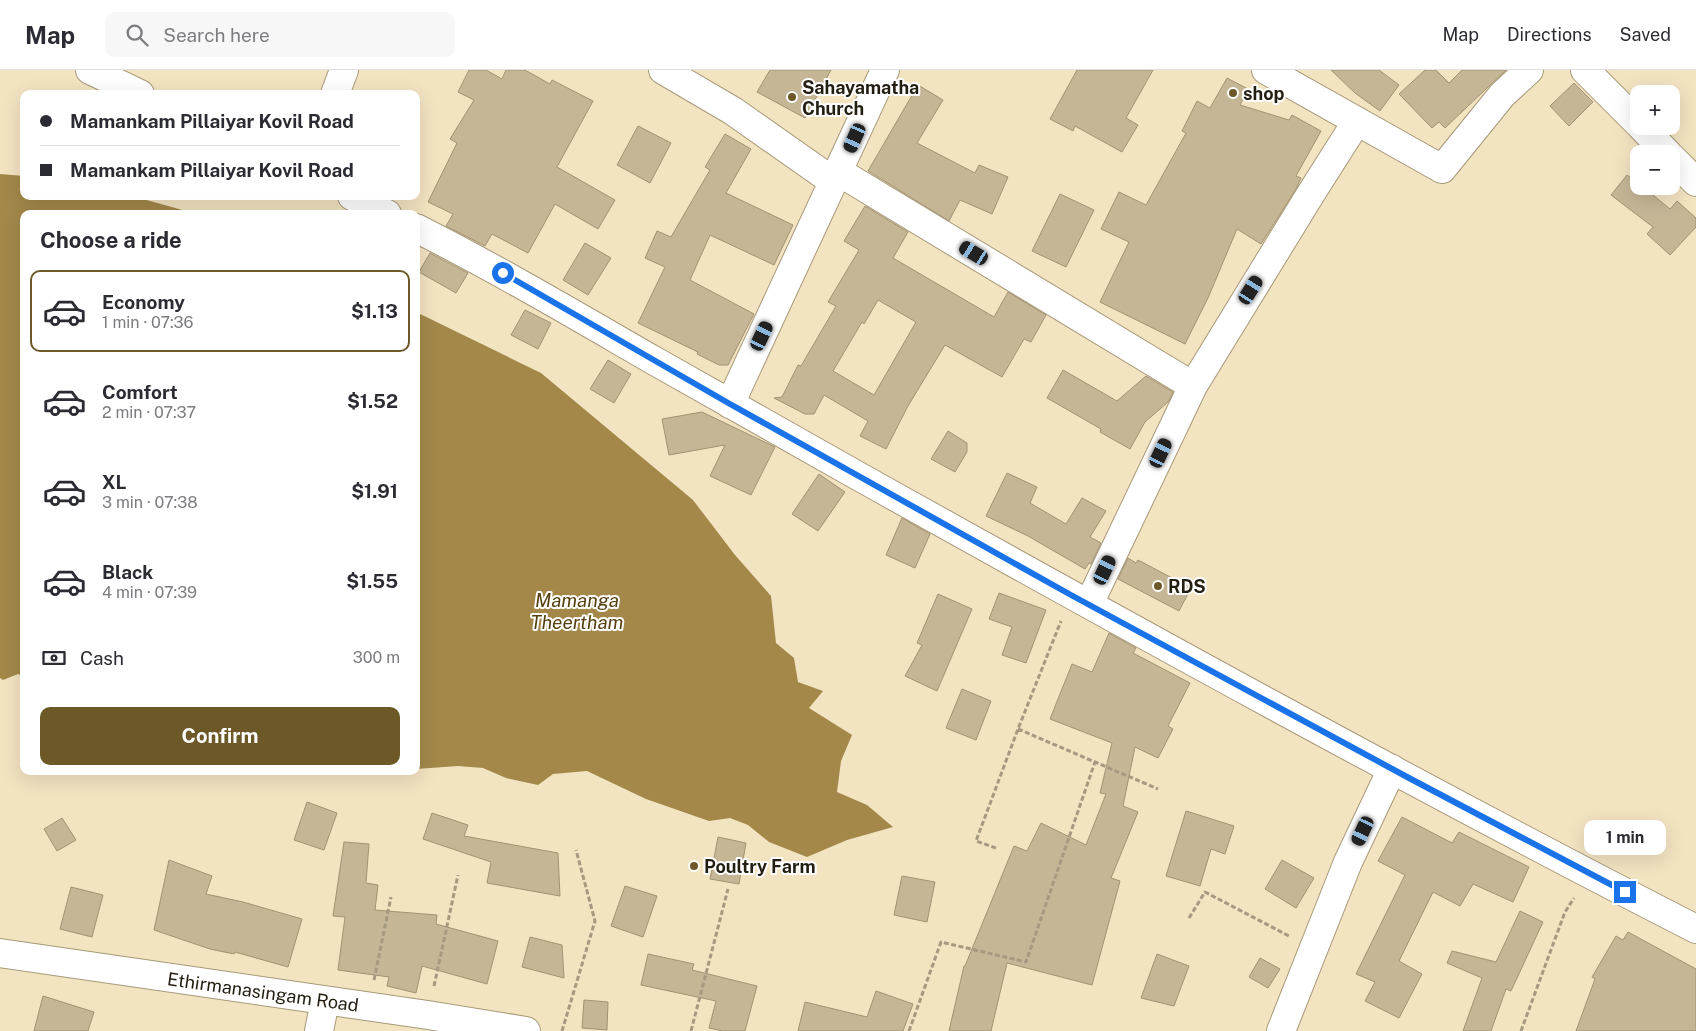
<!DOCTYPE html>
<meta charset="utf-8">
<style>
:root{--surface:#fff;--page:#f7f7f7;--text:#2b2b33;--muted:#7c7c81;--line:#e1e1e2;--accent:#6d5928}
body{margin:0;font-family:"Public Sans",sans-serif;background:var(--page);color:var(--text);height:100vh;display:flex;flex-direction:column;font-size:19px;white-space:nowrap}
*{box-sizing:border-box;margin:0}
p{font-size:16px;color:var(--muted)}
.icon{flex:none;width:28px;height:28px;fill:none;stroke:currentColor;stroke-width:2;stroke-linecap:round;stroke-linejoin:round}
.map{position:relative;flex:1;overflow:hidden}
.panel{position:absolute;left:20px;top:140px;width:400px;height:565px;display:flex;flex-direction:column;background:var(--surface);border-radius:10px;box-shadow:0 5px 20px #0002}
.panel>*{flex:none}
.top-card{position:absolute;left:20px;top:20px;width:400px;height:110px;border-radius:10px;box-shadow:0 5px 20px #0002;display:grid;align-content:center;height:110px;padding:0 20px;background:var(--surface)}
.buttons{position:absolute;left:1630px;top:15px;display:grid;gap:10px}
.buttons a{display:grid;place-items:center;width:50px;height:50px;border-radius:10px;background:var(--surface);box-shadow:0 5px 20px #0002;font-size:25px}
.end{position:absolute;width:22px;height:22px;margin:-11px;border:6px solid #1a73e8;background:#fff;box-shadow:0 0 0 2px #fff}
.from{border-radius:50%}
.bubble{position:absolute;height:35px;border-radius:10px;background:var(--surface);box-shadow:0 5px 20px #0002;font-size:16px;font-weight:700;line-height:35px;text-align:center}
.car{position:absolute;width:15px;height:30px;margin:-15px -8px;border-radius:6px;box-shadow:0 0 4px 1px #0007;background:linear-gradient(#222 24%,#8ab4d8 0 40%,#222 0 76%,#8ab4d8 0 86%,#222 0)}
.top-card b{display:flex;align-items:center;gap:18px;height:48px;font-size:19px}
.top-card b+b{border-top:1px solid var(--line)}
.top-card i{width:12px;height:12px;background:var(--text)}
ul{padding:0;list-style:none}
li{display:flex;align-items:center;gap:15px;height:82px;margin:0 10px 8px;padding:0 10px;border:2px solid transparent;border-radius:10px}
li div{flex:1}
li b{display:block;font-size:19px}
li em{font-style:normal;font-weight:700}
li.selected{border-color:var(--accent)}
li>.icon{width:45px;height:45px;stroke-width:1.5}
h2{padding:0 20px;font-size:22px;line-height:60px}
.pay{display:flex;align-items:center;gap:12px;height:55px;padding:0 20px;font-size:19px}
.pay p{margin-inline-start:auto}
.action{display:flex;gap:10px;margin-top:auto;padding:10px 20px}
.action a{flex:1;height:58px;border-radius:10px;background:var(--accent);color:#fff;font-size:20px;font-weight:700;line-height:58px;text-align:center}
header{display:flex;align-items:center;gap:30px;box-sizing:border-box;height:70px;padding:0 25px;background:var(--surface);border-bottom:1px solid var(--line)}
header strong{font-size:24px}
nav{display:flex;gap:28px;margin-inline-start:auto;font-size:18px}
.search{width:350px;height:45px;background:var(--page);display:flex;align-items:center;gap:12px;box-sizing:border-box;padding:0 18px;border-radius:10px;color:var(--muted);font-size:19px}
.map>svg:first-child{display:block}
</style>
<header>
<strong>Map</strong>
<div class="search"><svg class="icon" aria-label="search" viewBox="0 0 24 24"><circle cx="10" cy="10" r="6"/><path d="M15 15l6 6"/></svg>Search here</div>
<nav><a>Map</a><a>Directions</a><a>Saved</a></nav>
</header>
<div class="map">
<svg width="1696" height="961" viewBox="0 0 1696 961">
<rect width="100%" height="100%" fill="#f2e3c1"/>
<path fill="#a3884a" d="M0,104l24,2v20h108l65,18h-173v463l-6,-3 -15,6 -3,-2z
M416,242l125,61 152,127 42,55 36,41 5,47 18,15 4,24 25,9 -14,17 43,27 -11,26 -4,31 30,13 26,22 -46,13 -40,17 -38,-15 -21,-17 -18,-7 -21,3 -63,-22 -59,-28 -34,3 -15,11 -32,-7 -23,-10 -25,-2 -42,3z"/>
<path fill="#c5b696" stroke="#a19373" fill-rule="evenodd" d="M469,0h17l16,9 4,-9h19l25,14 2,-4 41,21 -36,66 58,33 -17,29 -43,-25 -27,49 -36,-19 -7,12 -39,-20 7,-12 -25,-12 29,-59 -7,-4 24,-39 -16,-8z
M770,0h61l-26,48 -48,-26z
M1077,0h76l-27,48 12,7 -16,27 -47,-26 -2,5 -23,-12z
M1331,0h48l20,15 -19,26 -25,-18z
M1425,0h11l13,13 13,-13h44l-61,58 -6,-6 -7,6 -33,-34z
M1227,8l21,11 -8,16 49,15 3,-5 29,16 -25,45 5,2 -5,11 -35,55 -24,-15 -29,69 -23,46 -85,-42 29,-60 -28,-13 18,-37 27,13 40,-72 -4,-2 15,-30 13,7z
M1574,13l19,19 -24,24 -19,-20z
M918,15l25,15 -26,43 58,30 4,-8 29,12 -16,37 -32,-14 -11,21 -81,-50z
M638,56l33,17 -21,40 -33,-18z
M725,64l26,15 -25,44 67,32 -19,40 -64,-30 -20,45 64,34 -26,51h-9l-22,-11 1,-2 -60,-29 27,-56 -20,-9 12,-27 14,6 39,-67 -5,-3z
M1627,105l12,9v2h3l28,23 7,-8 19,17v9l-26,28 -23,-21 6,-7 -42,-32z
M1060,124l34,16 -28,57 -34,-16z
M865,136l43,26 -15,26 101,59 14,-25 38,23 -15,27 -7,-3 -22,38 -57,-32 -37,61 -22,43 -26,-13 8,-15 -44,-26 -10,19h-9l-31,-16 8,-1 16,-32 3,1 35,-60 -8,-4 31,-52 -15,-9zM878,230l38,22 -42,73 -41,-24 29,-49 2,2z
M585,173l26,15 -23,37 -25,-15z
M430,183l38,20 -12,20 -37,-21z
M525,240l26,13 -13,26 -27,-14z
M608,290l23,14 -17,29 -24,-14z
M1063,300l54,31 29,-25 27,16 -5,10 -23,20 -15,27 -30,-17 1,-3 -54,-31z
M702,342l73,35 -24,48 -41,-19 15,-31 -56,10 -7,-36z
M948,361l19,12v9l-12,20 -24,-13z
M1007,403l30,14 -7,16 36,21 16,-26 24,13 -16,26 11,6 -10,21 -2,-1 -4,6 -57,-33 -42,-20z
M819,404l26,18 -27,39 -26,-17z
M902,448l28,16 -15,34 -29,-13z
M1128,488l8,5 2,-3 53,28 -12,23 -61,-32z
M999,523l47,17 -20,53 -24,-8 10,-28 -23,-8z
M938,524l34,15 -35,82 -32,-15 17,-31 -5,-2z
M1109,563l27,15 -3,5 57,30 -22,43 5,3 -15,29 -23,-11 -12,59 15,6 -27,66 9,3 -28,104 -85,-22 -16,68h-42l15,-65h1l49,-120 13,5 14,-28 45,22 20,-51 -6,-1 12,-50 -62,-24 22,-55 20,8z
M962,619l29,12 -15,39 -30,-12z
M307,732l30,11 -13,37 -30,-10z
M1186,741l48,15 -9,28 -14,-5 -11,37 -34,-10z
M432,743l36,12 -4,11 94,17 2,43 -73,-13 4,-21 -68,-23z
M1402,747l50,26 7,-11 70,35 -16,35 -40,-18 -13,22 -27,-14 -34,69 23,13 -23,44 -34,-17 10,-19 -19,-8 49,-99 -27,-14z
M62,748l14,22 -19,11 -13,-22z
M718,767l28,6 -7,41 -29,-5z
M344,772l25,2 -3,39 12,2 -3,25 62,5 -1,9 62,17 -11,43 -65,-18 -6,27 -29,-7 2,-9 -51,-7 7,-53 -12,-1z
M169,790l43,16 -6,18 37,8 59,17 -14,48 -53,-15 -1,2 -24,-5 -56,-19z
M1282,790l32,18 -18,30 -31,-19z
M902,806l33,6 -8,40 -33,-7z
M625,816l32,10 -14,41 -32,-11z
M71,817l32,8 -11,42 -32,-8z
M1520,841l23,11 -32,69 -5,-2 -15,42h-28l19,-53 -35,-15 5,-12 44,11z
M1628,862l68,37v62h-120l19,-52 -3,-2 24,-41 7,4z
M530,867l32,8 2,33 -42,-11z
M648,884l46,10 -2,6 65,16 -12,45h-22l-14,-3 7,-27 -75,-16z
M1157,884l32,12 -15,40 -33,-8z
M1260,888l20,11 -12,19 -19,-11z
M876,921l37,13 -10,27h-105l7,-29 62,15z
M43,926l51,16 -6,19h-54z
M584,930l24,2 -1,28 -25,-2z"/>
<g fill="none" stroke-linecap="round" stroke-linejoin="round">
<defs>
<path id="street" d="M663,0l70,41 101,71
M1266,0l176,99 60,-74 27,-25
M1585,0l54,54
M335,24l9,-24
M1641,56l27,28
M1671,87l25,25
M839,102l354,214
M730,334l155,-334
M1089,534l104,-218 117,-191 47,-74
M0,883l428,62 98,16
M319,961l6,-30
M1281,961l67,-169 44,-93"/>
<path id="secondary" d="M90,0l50,24
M352,126l35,18
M416,158c81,41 159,87 237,132 66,38 132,75 198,112 279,156 560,311 845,457"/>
</defs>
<use href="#street" stroke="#a79979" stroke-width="30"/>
<use href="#secondary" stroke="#a79979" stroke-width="30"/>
<path stroke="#a5997f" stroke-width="3" stroke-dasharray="5 2.5" stroke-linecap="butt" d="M1018,659l140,60
M996,778l-20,-7 42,-112 43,-108
M1189,848l16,-26 84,44
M374,910l17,-83
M434,916l24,-111
M562,961l33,-110 -19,-71
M691,961l37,-142
M909,961l32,-89 85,20 69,-200
M1521,961l44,-119 9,-14"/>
<use href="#street" stroke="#fff" stroke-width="28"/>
<use href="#secondary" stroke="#fff" stroke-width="28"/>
</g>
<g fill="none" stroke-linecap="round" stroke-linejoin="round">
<path stroke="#1a73e8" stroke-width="6" d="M503,203l227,131 341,191 338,183 216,114"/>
</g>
<g fill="#6d5928" stroke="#fff" stroke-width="2">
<circle cx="1233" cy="23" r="5"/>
<circle cx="792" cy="27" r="5"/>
<circle cx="1158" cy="516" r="5"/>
<circle cx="694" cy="796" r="5"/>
</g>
<g text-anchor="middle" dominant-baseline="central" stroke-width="4" stroke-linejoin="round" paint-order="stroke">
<g font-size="18" font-weight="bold" fill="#241e12" stroke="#fff" text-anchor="start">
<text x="802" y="17">Sahayamatha<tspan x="802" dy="21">Church</tspan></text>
<text x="1243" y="23">shop</text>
<text x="1168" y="516">RDS</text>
<text x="704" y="796">Poultry Farm</text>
</g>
<g font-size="18" fill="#241e12" stroke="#fff">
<text transform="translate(263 922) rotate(8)">Ethirmanasingam Road</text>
</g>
<g font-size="19" font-style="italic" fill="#54400e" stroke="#fff">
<text x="577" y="530">Mamanga<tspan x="577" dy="22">Theertham</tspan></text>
</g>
</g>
</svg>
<div class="buttons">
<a>+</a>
<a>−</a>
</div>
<i class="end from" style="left:503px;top:203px"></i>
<i class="end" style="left:1625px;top:822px"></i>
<div class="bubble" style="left:1584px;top:750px;width:82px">1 min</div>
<i class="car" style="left:855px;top:68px;rotate:204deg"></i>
<i class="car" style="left:974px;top:183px;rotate:301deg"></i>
<i class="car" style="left:1251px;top:220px;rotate:32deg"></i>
<i class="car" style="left:762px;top:266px;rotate:25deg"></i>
<i class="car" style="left:1161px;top:383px;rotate:25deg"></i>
<i class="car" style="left:1105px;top:500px;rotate:25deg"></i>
<i class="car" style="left:1363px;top:761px;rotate:205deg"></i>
<div class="top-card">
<b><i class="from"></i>Mamankam Pillaiyar Kovil Road</b>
<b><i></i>Mamankam Pillaiyar Kovil Road</b>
</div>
<section class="panel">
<h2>Choose a ride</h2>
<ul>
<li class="selected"><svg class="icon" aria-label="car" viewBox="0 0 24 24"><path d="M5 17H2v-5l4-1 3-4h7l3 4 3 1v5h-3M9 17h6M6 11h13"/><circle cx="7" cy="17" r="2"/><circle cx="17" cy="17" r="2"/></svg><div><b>Economy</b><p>1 min · 07:36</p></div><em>$1.13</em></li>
<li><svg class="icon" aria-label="car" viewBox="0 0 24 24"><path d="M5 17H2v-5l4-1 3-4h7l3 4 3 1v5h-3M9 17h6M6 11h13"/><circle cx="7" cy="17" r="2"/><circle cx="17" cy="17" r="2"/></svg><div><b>Comfort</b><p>2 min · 07:37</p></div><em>$1.52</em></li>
<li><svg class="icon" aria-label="car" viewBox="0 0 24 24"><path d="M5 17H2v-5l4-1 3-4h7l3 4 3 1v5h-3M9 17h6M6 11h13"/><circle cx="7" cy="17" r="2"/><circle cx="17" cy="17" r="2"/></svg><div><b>XL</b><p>3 min · 07:38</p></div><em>$1.91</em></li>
<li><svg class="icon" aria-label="car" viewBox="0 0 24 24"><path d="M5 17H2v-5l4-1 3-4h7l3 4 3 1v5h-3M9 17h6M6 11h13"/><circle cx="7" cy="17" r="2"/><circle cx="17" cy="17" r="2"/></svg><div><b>Black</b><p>4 min · 07:39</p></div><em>$1.55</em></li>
</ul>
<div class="pay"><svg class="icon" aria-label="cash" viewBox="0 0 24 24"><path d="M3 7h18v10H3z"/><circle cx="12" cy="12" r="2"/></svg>Cash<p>300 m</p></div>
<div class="action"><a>Confirm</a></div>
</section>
</div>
